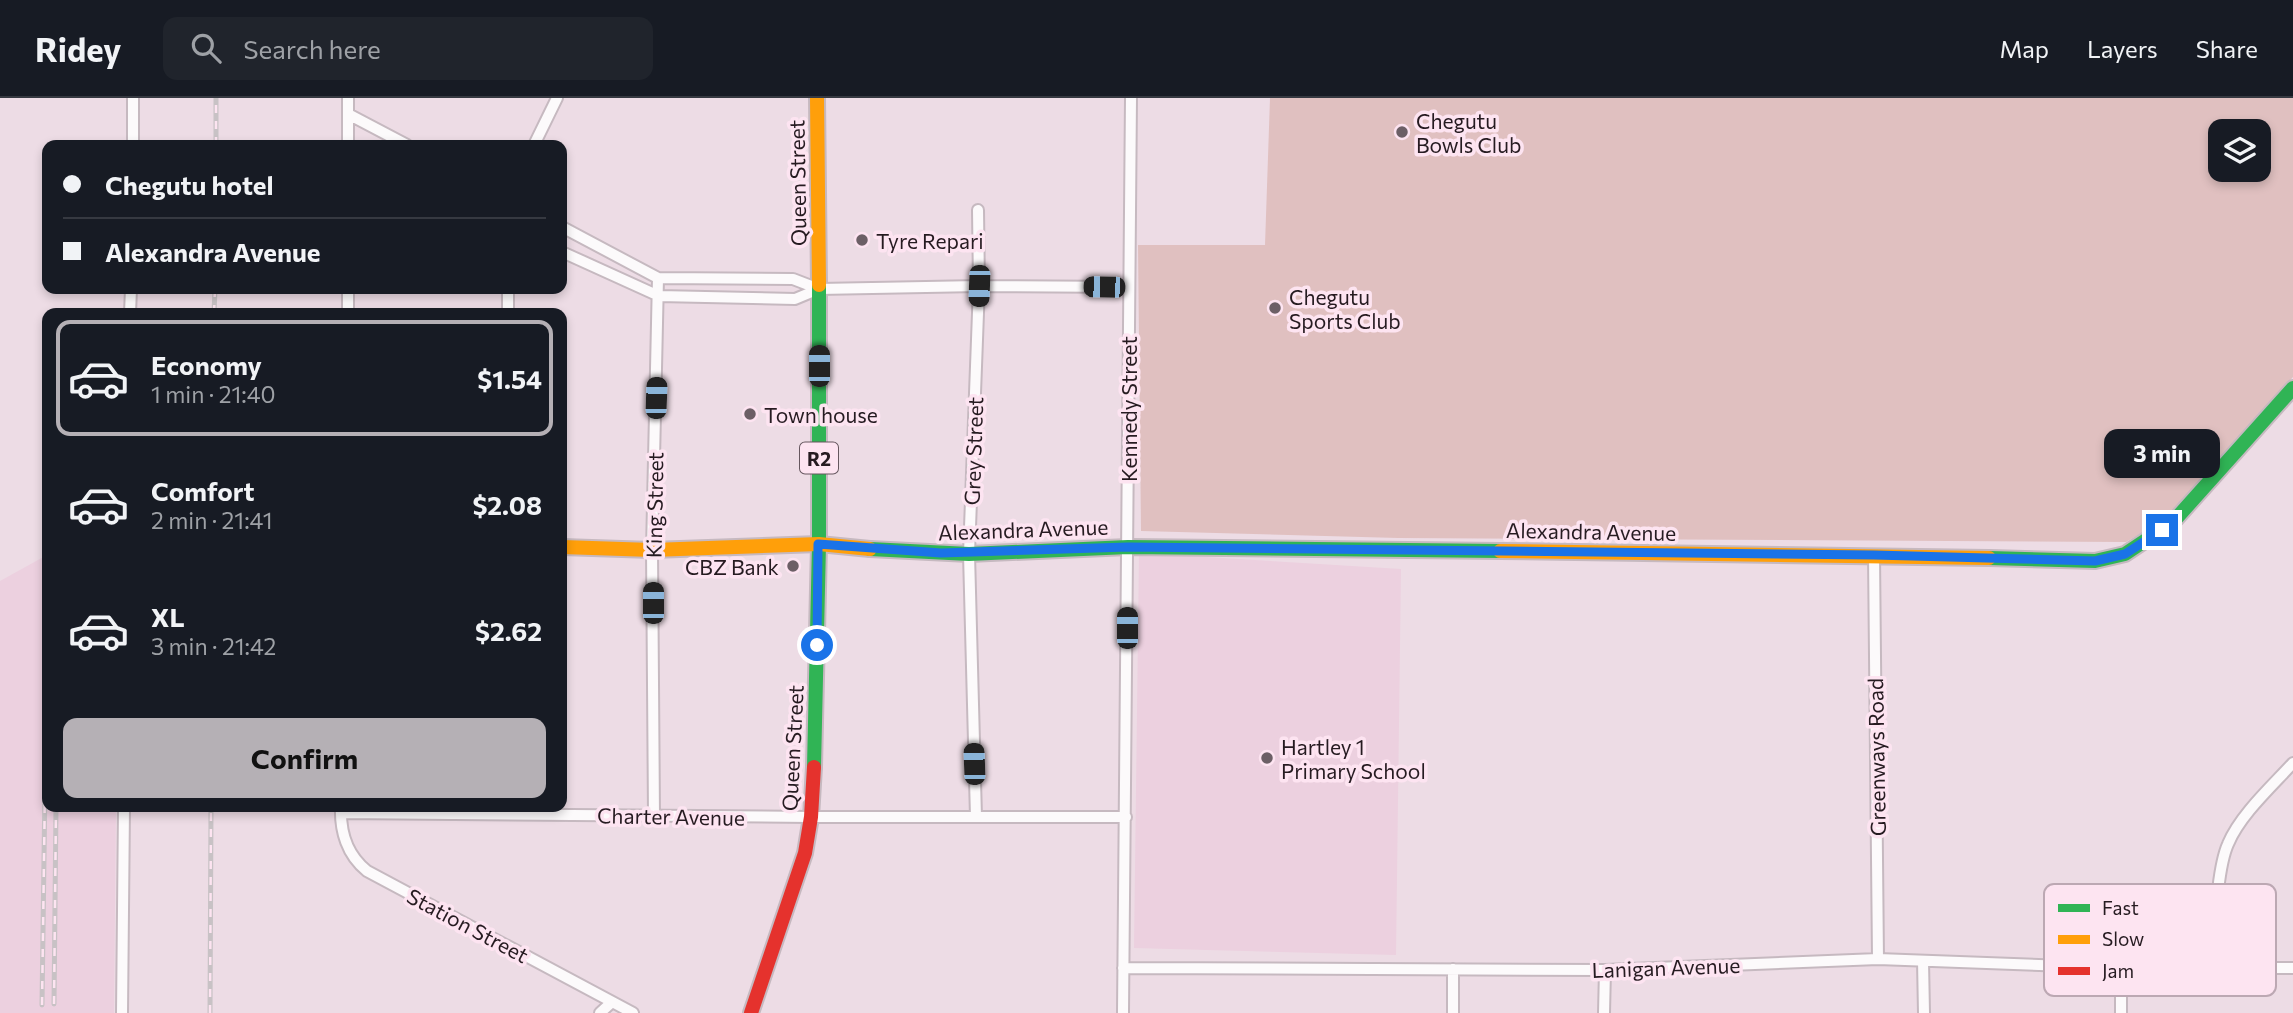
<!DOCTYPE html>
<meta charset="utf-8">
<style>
:root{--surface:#171b24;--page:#20242c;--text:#f1f3f6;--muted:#9ea1a6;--line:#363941;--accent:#b5b0b5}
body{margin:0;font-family:Commissioner,sans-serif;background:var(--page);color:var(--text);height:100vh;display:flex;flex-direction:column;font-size:26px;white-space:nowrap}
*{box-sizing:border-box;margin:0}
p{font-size:23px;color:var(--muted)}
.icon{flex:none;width:38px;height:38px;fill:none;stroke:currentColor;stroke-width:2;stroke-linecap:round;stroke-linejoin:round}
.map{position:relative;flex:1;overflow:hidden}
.side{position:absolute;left:42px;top:210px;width:525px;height:504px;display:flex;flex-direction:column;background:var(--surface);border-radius:14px;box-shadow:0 4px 10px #0003}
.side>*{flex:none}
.banner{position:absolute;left:42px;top:42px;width:525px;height:154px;border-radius:14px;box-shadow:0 4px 10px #0003;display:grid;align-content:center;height:154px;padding:0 21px;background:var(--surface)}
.fabs{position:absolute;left:2208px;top:21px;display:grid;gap:14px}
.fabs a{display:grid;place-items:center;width:63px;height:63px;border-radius:14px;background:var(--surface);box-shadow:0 4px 10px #0003;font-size:35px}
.end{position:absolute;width:32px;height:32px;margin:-16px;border:9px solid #1a73e8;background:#fff;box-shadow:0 0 0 4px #fff}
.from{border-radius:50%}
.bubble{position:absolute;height:49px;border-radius:14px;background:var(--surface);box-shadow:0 4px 10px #0003;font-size:23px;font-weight:700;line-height:49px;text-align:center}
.car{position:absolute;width:21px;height:42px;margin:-21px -10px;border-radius:9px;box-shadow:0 0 5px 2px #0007;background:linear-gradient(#222 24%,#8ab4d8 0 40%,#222 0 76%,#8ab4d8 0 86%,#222 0)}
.banner b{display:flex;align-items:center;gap:24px;height:66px;font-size:26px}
.banner b+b{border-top:2px solid var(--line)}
.banner i{width:18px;height:18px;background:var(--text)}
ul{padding:12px 0 0;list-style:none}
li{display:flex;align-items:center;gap:21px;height:116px;margin:0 14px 10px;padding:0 7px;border:4px solid transparent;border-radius:14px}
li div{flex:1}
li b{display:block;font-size:26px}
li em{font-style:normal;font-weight:700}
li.selected{border-color:var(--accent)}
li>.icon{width:63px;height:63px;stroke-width:1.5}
.primary-button{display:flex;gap:14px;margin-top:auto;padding:14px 21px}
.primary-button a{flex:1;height:80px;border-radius:14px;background:var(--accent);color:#111;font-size:28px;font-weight:700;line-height:80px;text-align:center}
header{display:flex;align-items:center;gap:42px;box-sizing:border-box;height:98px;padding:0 35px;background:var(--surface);border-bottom:2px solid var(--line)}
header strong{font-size:33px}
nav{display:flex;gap:38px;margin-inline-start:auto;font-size:24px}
.search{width:490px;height:63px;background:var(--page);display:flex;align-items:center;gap:18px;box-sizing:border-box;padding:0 24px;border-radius:14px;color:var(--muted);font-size:26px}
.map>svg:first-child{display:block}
</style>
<header>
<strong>Ridey</strong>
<div class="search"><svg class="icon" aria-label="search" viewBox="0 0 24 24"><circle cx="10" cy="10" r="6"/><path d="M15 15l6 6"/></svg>Search here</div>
<nav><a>Map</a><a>Layers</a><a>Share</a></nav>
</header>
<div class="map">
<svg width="2293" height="915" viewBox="0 0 2293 915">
<rect width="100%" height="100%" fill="#eddce5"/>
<path fill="#ecd0df" d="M1139,455l262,16 -5,386 -262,-7z
M47,457v252h69l-2,206h-114v-432z"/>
<path fill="#e0c0c0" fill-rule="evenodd" d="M1270,0h1023v279l-123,139 -44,26 -728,-4 -257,-7 -3,-286h127zM2221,33h38v39h-38z"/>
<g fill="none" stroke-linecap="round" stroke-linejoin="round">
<defs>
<path id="street" d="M348,16l59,31
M133,47v-47
M348,47v-47
M534,47l23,-47
M562,129l96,51 135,1 26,10
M562,154l97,44 136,3 24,-10 160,-3 150,1
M130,215l1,-24
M348,215v-24
M508,215v-24
M1874,457l4,404
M341,709c-1,24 6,48 26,64l266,142
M341,715l470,4h315
M654,718l-2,-266 6,-272
M976,719l-7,-263 10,-268 -1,-76
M1923,863l1,52
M1123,870l482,2 273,-11 243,9v45
M2121,870h172
M2212,870c3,-32 4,-97 16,-124 12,-29 44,-58 65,-81
M122,915l2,-206
M600,915l12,-11
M1123,915l8,-915
M1453,915v-44
M1604,915l1,-43"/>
<path id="fast" d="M870,451l99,5 159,-7 372,4
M1989,460l106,3 30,-7 48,-32 120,-134
M814,669l5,-223v-259"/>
<path id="slow" d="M817,0l2,187
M562,449l90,3 167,-6 51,5
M1500,453l489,7"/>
<path id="jam" d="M751,915l54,-160 6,-36 3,-50"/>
</defs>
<use href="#street" stroke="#c6b9c0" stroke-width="14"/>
<use href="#fast" stroke="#c6b9c0" stroke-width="18"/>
<use href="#slow" stroke="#c6b9c0" stroke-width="18"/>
<use href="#jam" stroke="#c6b9c0" stroke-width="18"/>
<use href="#street" stroke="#fcfafb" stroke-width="10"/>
<use href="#fast" stroke="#30b455" stroke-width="14"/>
<use href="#slow" stroke="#ff9f0a" stroke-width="14"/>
<use href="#jam" stroke="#e5322d" stroke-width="14"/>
<defs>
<path id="rail" d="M216,47v-47
M214,215l1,-24
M54,906l2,-197
M42,907l5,-366
M210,915l1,-206"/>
</defs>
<use href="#rail" stroke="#c8c2c5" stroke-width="5"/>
<use href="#rail" stroke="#fde4f1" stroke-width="2.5" stroke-dasharray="8" stroke-linecap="butt"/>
</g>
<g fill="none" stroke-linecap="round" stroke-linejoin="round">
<path stroke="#1a73e8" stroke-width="9" d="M817,547l1,-101 123,9 187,-6 746,8 221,6 30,-7 37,-24"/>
</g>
<g fill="#6c5f66" stroke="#fde4f1" stroke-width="2.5">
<circle cx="1402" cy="34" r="7"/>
<circle cx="862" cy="142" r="7"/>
<circle cx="1275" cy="210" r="7"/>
<circle cx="750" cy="316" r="7"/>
<circle cx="793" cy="468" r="7"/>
<circle cx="1267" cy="660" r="7"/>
</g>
<g text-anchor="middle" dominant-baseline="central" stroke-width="7" stroke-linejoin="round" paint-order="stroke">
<rect fill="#fde4f1" stroke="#66575f" stroke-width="2" x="800" y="344.5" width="38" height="31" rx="5"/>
<g font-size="19" font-weight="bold" fill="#261b21">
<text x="819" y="360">R2</text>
</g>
<g font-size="21" fill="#261b21" stroke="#fde4f1" text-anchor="start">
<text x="1416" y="22">Chegutu<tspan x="1416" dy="24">Bowls Club</tspan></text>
<text x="876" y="142">Tyre Repari</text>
<text x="1289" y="198">Chegutu<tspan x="1289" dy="24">Sports Club</tspan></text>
<text x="764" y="316">Town house</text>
<text x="779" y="468" text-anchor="end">CBZ Bank</text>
<text x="1281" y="648">Hartley 1<tspan x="1281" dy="24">Primary School</tspan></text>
</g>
<g font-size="21" fill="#261b21" stroke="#fde4f1">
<text transform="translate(797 85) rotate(-91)">Queen Street</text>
<text transform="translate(1128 311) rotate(-90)">Kennedy Street</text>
<text transform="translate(973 353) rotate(-88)">Grey Street</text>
<text transform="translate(654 407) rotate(-89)">King Street</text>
<text transform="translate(1023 431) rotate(-2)">Alexandra Avenue</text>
<text transform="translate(1591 433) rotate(1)">Alexandra Avenue</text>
<text transform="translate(792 650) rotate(-87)">Queen Street</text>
<text transform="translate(1876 659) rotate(-91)">Greenways Road</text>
<text transform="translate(671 718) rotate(1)">Charter Avenue</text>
<text transform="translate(468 827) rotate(28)">Station Street</text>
<text transform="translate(1666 869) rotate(-2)">Lanigan Avenue</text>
</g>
</g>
<rect x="2044" y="786" width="232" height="112" rx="10" fill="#fde4f1" stroke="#bca8b3" stroke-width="2"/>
<rect x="2058" y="806" width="32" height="8" fill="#30b455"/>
<rect x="2058" y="837" width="32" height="9" fill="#ff9f0a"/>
<rect x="2058" y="869" width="32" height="8" fill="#e5322d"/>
<g font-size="19" fill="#261b21">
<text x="2102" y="817">Fast</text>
<text x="2102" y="848">Slow</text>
<text x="2102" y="880">Jam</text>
</g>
</svg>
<div class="fabs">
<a><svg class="icon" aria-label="layers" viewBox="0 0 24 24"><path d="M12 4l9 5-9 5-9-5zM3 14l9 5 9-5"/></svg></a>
</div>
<i class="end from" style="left:817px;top:547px"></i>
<i class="end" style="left:2162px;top:432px"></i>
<div class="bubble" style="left:2104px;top:331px;width:116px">3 min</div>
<i class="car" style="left:979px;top:188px;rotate:182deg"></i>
<i class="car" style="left:1104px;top:189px;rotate:271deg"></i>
<i class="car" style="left:819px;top:268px;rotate:0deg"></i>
<i class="car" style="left:656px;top:300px;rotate:2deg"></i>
<i class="car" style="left:653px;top:505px;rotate:0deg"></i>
<i class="car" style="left:1127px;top:530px;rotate:0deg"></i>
<i class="car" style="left:974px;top:666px;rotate:358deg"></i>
<div class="banner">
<b><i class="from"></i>Chegutu hotel</b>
<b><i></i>Alexandra Avenue</b>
</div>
<section class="side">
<ul>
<li class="selected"><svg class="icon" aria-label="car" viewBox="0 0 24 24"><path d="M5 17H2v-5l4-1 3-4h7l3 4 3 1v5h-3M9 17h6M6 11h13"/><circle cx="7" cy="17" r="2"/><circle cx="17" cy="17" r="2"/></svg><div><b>Economy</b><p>1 min · 21:40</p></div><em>$1.54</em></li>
<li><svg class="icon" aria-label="car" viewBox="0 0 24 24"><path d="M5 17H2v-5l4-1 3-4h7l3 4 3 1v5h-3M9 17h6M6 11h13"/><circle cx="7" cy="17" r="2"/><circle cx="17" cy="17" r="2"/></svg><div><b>Comfort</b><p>2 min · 21:41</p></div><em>$2.08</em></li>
<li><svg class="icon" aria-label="car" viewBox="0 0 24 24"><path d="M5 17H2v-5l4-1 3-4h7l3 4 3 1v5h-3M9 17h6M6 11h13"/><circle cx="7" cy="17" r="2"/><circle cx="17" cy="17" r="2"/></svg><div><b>XL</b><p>3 min · 21:42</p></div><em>$2.62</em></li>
</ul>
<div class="primary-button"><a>Confirm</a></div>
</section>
</div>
